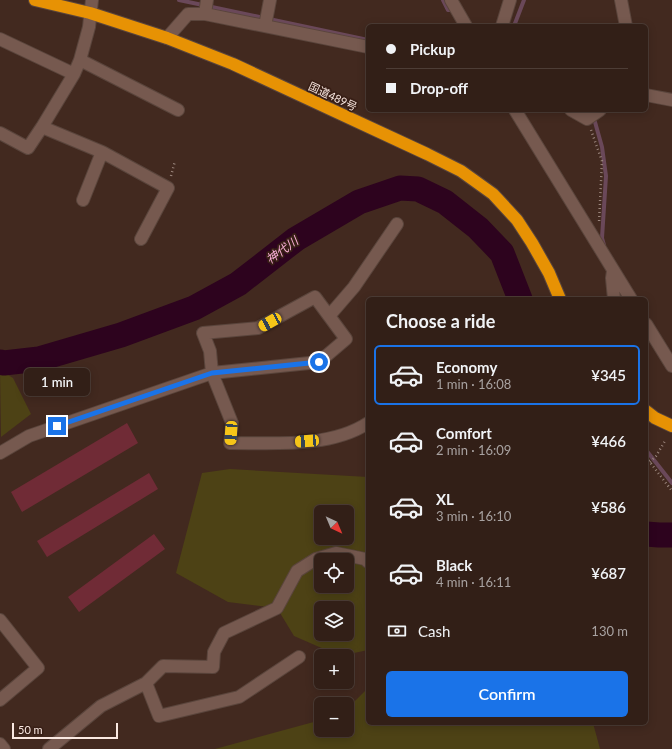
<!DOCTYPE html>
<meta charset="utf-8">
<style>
:root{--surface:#321f17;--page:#3a2720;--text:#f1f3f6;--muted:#a8a2a1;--line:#4d3d36;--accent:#1a73e8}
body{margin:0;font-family:Lato,"Noto Sans JP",sans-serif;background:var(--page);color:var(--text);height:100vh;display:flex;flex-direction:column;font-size:15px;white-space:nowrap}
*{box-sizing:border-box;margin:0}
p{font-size:13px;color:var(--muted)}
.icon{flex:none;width:22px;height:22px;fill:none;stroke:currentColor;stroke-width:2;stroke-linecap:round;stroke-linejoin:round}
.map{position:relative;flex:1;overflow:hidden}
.details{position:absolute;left:366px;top:297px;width:282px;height:428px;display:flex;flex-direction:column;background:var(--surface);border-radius:6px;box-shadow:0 2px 10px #0003,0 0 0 1px var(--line)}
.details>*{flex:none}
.banner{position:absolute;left:366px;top:24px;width:282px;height:88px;border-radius:6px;box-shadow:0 2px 10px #0003,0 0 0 1px var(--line);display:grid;align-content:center;height:88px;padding:0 20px;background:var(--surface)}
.needle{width:26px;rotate:136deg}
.fabs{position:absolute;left:314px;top:505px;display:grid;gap:8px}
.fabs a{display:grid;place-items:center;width:40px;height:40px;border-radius:6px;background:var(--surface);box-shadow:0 2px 10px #0003,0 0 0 1px var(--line);font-size:20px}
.scale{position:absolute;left:12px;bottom:10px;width:106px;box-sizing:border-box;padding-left:4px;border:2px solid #fae9e2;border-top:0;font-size:11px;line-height:14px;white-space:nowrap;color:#fae9e2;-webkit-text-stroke:3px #381f16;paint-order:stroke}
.end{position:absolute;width:18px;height:18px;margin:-9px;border:5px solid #1a73e8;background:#fff;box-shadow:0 0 0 2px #fff}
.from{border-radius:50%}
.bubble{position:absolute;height:28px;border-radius:6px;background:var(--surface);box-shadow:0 2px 10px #0003,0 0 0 1px var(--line);font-size:13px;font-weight:600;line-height:28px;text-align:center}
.car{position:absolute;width:12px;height:24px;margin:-12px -6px;border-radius:5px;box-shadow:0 0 3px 1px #0007;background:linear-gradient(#f5c518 24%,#345 0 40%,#f5c518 0 76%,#345 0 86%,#f5c518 0)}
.banner b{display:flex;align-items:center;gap:14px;height:38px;font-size:15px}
.banner b+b{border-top:1px solid var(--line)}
.banner i{width:10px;height:10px;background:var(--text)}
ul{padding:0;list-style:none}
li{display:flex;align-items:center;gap:12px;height:60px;margin:0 8px 6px;padding:0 12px;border:2px solid transparent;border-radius:6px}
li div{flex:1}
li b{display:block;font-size:15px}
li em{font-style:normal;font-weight:600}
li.current{border-color:var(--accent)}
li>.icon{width:36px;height:36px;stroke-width:1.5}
h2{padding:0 20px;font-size:18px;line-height:48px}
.pay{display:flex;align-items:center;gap:10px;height:44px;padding:0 20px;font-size:15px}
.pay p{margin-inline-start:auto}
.cta{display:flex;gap:8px;margin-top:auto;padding:8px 20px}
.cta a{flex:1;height:46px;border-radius:6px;background:var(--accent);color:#fff;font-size:16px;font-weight:600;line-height:46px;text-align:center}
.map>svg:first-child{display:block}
</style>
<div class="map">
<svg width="672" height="749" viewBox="0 0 672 749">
<rect width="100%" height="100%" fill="#42291f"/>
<path fill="#4d4215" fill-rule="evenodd" d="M0,370l13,8 18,36 -30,23z
M230,469l138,8v173l-28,6 -46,-20 -17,-28 -49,-6 -52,-29 26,-100zM321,512h26v26h-26zM321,560h26v26h-26zM321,608h26v26h-26z
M368,688v35h225l7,26h-385l106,-29v10h26v-21z"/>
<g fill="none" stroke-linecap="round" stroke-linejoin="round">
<path stroke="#6a4859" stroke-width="4" d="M179,0l189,40
M443,0l5,10h5
M514,26l10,-26
M590,118l5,4 7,25 4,29 -4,62 2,7
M646,450l26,33"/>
<path stroke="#2d031e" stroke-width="25" d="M0,362l4,1 35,-4 82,-24 73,-27 44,-24 58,-45 63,-37 41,-14 18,1 27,13 33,26 24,25 18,46
M646,534l13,1h13"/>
</g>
<path fill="#702b36" d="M127,423l11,20 -116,69 -11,-20z
M149,473l9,16 -111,68 -10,-16z
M154,534l11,15 -86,63 -11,-15z"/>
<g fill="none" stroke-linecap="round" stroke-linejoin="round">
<defs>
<path id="minor" d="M451,0l15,26
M621,0l5,26
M205,14l2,-14
M265,26l5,-26
M502,26l8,-26
M167,38l21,-24h17l163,33
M0,39l74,35
M80,60l98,50
M646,95l26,5
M515,110l116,189
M571,110l16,9 13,-9
M42,127l60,25 66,36 -27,51
M0,133l28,15 14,-21 32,-53 6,-14 9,-33 3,-27
M83,200l19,-48
M613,271l-1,7 2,21
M329,316l25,-29 43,-63
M646,324l26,42
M0,453l29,-17 183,-63 107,-11 27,-23 -31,-42 -57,31 -55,5 7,18 2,22 20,50 -2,20c44,0 100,5 138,-20
M0,620l38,48 -38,32
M146,683l13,33 80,-19 60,-40
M0,744l4,5
M49,749l52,-43 45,-23 17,-17 50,1 1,-15 10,-19 53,-25 20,-37 19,-12 20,-6 29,6 3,3"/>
<path id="highway" d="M35,0l55,13 77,25 66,26 194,90 34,17 32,23 24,26 15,23 17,30 11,26
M646,411l9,7 17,8"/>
</defs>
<use href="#minor" stroke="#5a453c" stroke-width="14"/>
<use href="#highway" stroke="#5a453c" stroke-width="14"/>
<path stroke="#9a857c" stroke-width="2.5" stroke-dasharray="1 3" stroke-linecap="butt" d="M591,130l11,31 -3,62
M171,176l4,-15
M646,457l26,34
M650,462l6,-6 9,-15"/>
<use href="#minor" stroke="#76594f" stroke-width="12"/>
<use href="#highway" stroke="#e79204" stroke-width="12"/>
</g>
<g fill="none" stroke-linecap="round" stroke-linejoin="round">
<path stroke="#1a73e8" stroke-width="5" d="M57,426l155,-53 107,-11"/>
</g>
<g text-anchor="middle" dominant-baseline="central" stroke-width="3.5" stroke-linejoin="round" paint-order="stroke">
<g font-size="11" fill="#fae9e2" stroke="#381f16">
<text transform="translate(333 96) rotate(25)">国道489号</text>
</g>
<g font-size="12" font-style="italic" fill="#f9aed7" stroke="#381f16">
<text transform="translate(282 250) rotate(-36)">神代川</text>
</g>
</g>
</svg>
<div class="fabs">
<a><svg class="needle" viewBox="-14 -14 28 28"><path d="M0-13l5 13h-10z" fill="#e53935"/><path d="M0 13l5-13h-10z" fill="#a8a2a1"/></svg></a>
<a><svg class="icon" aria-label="locate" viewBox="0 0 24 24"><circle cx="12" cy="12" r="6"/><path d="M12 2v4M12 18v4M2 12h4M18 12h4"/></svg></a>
<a><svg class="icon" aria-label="layers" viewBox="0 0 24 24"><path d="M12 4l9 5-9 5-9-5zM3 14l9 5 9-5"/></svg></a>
<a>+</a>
<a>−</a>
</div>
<div class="scale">50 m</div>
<i class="end from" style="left:319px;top:362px"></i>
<i class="end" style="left:57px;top:426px"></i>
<div class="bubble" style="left:24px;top:368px;width:66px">1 min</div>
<i class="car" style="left:270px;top:322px;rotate:241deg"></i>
<i class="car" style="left:231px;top:433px;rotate:184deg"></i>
<i class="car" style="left:307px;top:441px;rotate:266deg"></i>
<div class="banner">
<b><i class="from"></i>Pickup</b>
<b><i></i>Drop-off</b>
</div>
<section class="details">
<h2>Choose a ride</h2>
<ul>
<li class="current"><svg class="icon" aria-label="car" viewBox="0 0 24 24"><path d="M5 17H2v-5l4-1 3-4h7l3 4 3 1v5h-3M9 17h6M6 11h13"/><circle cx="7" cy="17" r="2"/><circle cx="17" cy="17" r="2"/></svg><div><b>Economy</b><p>1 min · 16:08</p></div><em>¥345</em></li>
<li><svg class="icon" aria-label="car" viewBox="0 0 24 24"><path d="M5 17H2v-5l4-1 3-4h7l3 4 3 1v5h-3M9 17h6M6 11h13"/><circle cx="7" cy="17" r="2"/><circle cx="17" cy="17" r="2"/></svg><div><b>Comfort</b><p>2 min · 16:09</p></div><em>¥466</em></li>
<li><svg class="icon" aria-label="car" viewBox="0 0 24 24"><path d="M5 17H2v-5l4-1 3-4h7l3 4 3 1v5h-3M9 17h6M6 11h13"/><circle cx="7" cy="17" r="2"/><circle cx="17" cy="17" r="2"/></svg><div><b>XL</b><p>3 min · 16:10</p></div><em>¥586</em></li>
<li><svg class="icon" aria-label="car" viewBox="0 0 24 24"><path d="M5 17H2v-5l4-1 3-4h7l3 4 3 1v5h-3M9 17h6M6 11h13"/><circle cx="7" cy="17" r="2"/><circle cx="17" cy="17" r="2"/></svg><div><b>Black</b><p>4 min · 16:11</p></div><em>¥687</em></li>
</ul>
<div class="pay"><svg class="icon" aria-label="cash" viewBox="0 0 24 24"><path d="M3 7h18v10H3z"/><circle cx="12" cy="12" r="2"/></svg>Cash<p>130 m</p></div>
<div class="cta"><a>Confirm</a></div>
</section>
</div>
